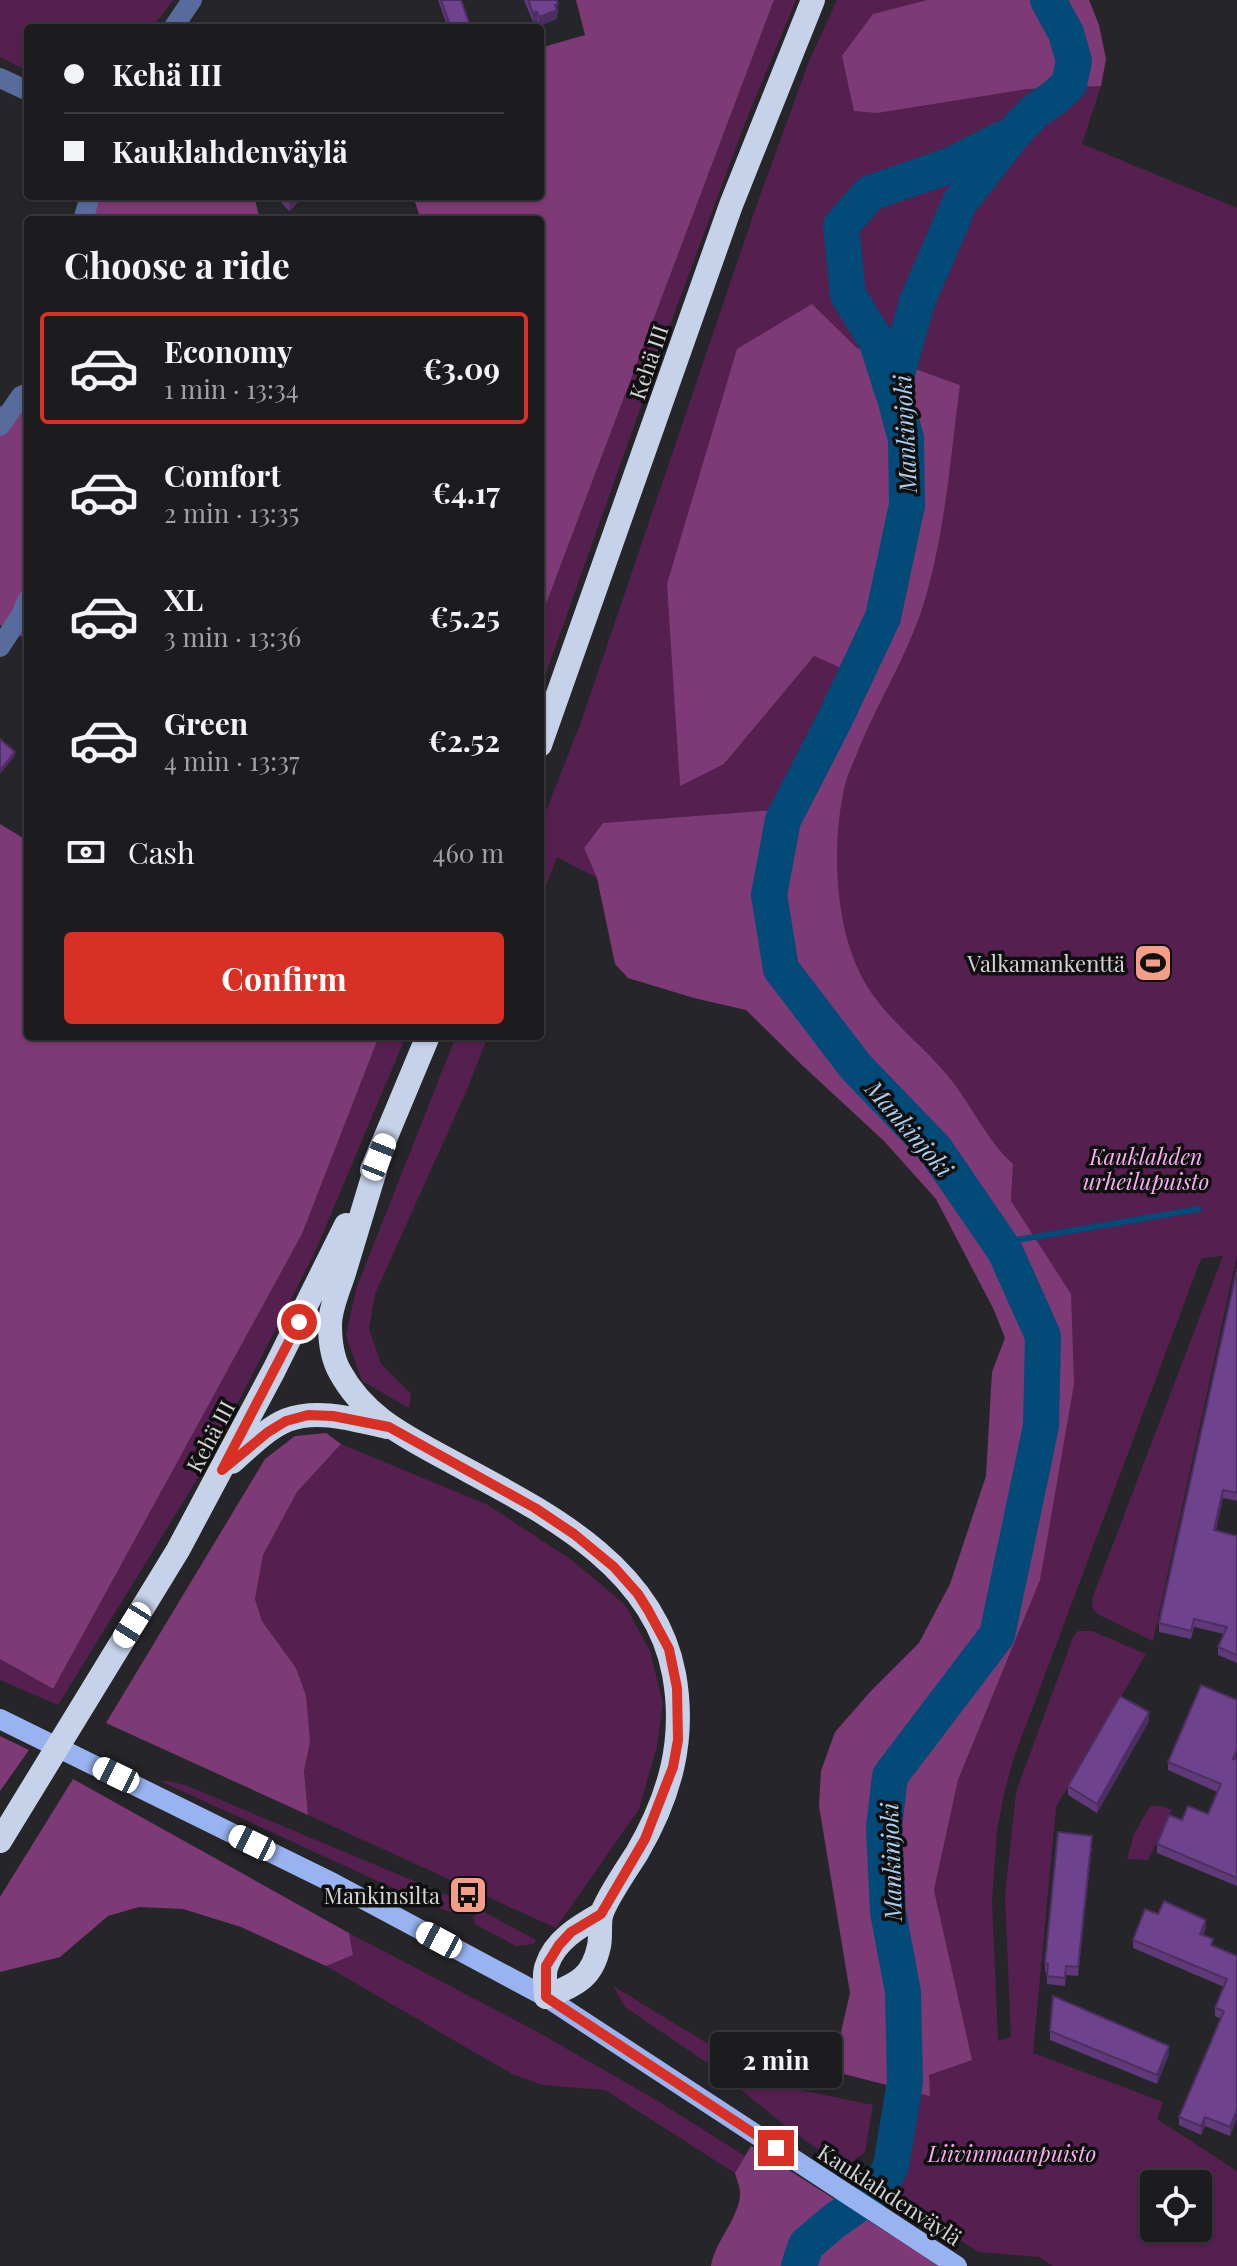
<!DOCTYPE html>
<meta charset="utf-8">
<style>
:root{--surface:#1c1c1f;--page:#252528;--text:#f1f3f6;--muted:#a0a1a4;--line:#3a3a3d;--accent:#d93025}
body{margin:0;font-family:"Playfair Display",serif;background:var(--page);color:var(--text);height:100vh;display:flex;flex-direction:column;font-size:30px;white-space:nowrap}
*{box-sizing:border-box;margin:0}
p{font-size:26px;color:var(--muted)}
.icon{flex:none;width:44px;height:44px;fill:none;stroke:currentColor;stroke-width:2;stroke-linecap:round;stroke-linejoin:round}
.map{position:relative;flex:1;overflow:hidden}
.panel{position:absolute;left:24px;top:216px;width:520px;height:824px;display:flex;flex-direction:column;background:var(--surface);border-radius:8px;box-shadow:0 2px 6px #0004,0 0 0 2px var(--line)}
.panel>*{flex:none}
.guide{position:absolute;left:24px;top:24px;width:520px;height:176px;border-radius:8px;box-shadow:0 2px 6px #0004,0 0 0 2px var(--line);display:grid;align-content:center;height:176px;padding:0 40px;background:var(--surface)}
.buttons{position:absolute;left:1140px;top:2170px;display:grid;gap:16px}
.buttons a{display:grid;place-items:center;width:72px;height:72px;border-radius:8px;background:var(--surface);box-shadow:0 2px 6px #0004,0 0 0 2px var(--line);font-size:40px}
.end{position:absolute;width:36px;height:36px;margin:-18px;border:10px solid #d93025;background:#fff;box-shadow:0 0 0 4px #fff}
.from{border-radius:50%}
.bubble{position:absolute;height:56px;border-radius:8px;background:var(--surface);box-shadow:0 2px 6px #0004,0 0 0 2px var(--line);font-size:26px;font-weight:700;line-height:56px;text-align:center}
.car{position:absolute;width:24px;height:48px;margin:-24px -12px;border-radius:10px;box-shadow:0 0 6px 2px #0007;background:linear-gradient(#fff 24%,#345 0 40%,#fff 0 76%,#345 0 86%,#fff 0)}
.guide b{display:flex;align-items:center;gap:28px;height:76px;font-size:30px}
.guide b+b{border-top:2px solid var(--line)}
.guide i{width:20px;height:20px;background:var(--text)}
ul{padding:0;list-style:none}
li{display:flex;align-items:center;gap:24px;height:112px;margin:0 16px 12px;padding:0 24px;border:4px solid transparent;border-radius:8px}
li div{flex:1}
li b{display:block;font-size:30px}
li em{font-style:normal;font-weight:700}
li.on{border-color:var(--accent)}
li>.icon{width:72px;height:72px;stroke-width:1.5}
h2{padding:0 40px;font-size:36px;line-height:96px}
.pay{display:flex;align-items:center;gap:20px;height:88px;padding:0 40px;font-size:30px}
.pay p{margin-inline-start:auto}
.primary-button{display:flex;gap:16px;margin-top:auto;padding:16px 40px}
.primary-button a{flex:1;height:92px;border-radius:8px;background:var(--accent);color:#fff;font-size:32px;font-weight:700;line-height:92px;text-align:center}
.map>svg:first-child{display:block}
</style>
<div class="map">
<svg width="1237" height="2266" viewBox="0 0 1237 2266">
<rect width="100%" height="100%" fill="#262529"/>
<path fill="#552050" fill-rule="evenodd" d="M0,0h173l-21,28h-124v43l-28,-14z
M774,0h22l-51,123 -72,194 -133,373v-70z
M837,0h90l-53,14 -31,42 11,55 173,-22 74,-3 -19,58 155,64v1047l-84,386 -56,-27 -4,-6 -1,-9 131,-343 -21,2 -3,6 -186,496 -9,34 -7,37 -5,69 6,141 13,-4 -6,-142 11,-103 57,-155 5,-6h14l54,23 -90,153 -23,246 130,49 -6,17 80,52v95h-184l-14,-9 -60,-5 -96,-58 14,-25 16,-110 56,-12 -35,-157 24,-110 82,-200 -29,-379 2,-37c-26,-24 -40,-56 -61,-83 -26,-34 -63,-59 -85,-95 -33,-54 -36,-141 -22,-201 3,-12 9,-23 13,-34 22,-54 56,-106 70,-162 18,-66 23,-136 32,-204l-103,-37 -45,-44 -134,427 2,54 44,-21 90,-108 48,20 -62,132 -197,15 -19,25 13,30 -40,-21 -17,44v-75l40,-101 177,-521 52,-143zM1154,2184h44v44h-44z
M379,1036h27l-91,216 -109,213 -148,240 -58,-25v-21l52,30 250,-455z
M456,1036h32l-22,56 -91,202 -6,35 12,35 30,30 -2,14 -47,-27 -16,-45 10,-47z
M341,1444l147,61 85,56 52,44 25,46 13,53 -6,42 -18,63 -83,119 -248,-113 -4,-44 6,-29 -14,-74 -34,-47 -7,-22 8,-44 34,-63z
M160,1781h8l17,4 267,112 5,3v7l-6,5 -23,-8z
M1150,1806h12l10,4 -24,50 -21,-1 7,-25z
M480,1912h4l52,28 -2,4 -18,2 -41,-22 -2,-7z
M349,1933l185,97 119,68 92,58 -10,17 -130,-83 -63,-5 -30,-11 -186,-108 27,-11z
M613,1986l163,99 97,20 -8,47 -19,14 -19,-10 -39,-28 -75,-61 -88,-60z"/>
<path fill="#7e3a77" d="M576,0h198l-234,620v-400h-119l-8,-24h127v-148l45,-13z
M927,0h162l10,25 7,34 -5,27 -74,3 -150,24 -23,-2 -12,-55 31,-42z
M100,196h154l6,24h-168z
M812,304l45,44 103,37c-9,68 -14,138 -32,204 -14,56 -48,108 -70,162 -4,11 -10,22 -13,34 -14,60 -11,147 22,201 22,36 59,61 85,95 21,27 35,59 61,83l-2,37 60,93 3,90 -34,196 -82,200 -24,110 38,170 -43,15 1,21 -98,-25 18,-78 -31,-187 2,-35 14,-39 35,-40 49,-49 31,-59 36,-108 6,-104 13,-34 -11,-28 -58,-111 -52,-58 -81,-75 -57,-56 -52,-12 -66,-20 -13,-14 -18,-86 -13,-30 19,-25 197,-15 62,-131 -48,-21 -90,108 -44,22 -13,-202 70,-235z
M0,406l28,3v231l-28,-15z
M0,824l28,17v195h351l-77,198 -249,455 -53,-30z
M326,1433l15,11 -44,48 -34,63 -8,44 7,22 34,47 10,28 4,46 -6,29 4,44 -202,-92 159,-264 30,-23z
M0,1736l29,14 -29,41z
M73,1779l276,154 4,22 -27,11 -85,-39 -58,-18 -44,-2 -31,9 -48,41 -60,15v-75z
M751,2146l189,120h-229c4,-25 30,-50 29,-74 0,-6 -4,-14 -5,-19z"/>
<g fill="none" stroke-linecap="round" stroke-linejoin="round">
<path stroke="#024a78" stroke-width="6" d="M999,1243l200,-34"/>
<path stroke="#024a78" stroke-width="36" d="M893,393l-16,-51 -29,-47 -7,-69 29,-33 81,-28 51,-26
M799,2266l7,-21 27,-23 45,-32 13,-24 14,-84 -2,-90 -15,-80 -4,-84 6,-52 107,-141 44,-209 2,-90 -38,-85 -70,-102 -79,-82 -75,-98 -12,-74 14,-75 51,-99 49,-104 24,-112 -1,-66 -10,-37 1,-28 20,-72 43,-100 54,-69 20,-21 21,-15 14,-13 5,-23 -8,-28 -18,-33"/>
<path stroke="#576b9d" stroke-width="20" d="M173,28l19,-28
M0,78l28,13
M83,220l7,-24
M0,426l21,-30 7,-3
M0,647l21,-32 7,-16"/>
<path stroke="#99b3f1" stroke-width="20" d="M0,1719l333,164 213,114 411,269"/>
<path stroke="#c6d1ea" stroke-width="24" d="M540,745l191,-540 82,-205
M379,1157c-12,39 -23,77 -35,116 -5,16 -14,35 -14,52 0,16 2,33 10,47 24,44 63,63 105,86 91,50 208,103 229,216 12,66 -4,122 -37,179 -9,14 -33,49 -36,63 -2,9 0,20 -2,30 -7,34 -25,39 -53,51 0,-10 -3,-23 1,-32 8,-25 33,-39 54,-51
M372,1170l56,-134
M232,1462c16,-14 35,-34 55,-42 32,-12 68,0 100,7
M0,1841l178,-291 96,-180 72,-145"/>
</g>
<path fill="#5f3978" d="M438,0h23l10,28h-23z
M524,0h33l1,12 -1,1v6l-18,7 -2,-5 -4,1z
M275,196h29l-15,15z
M1237,1269v232l-14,-3 -7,32 21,6v127l-19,-8v-8l6,-13 -30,-7 -3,12 -32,-7v-9z
M1237,1700l-1,60 1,126 -80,-33v-9l25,-24 26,-6 9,-22 -49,-22v-8z
M1149,1721l-52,92 -29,-18v-9z
M1092,1845l-14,131 -12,-1 -1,11 -18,-2v-11l-2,-1v-9z
M1158,1914l48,14 -3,7 10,11 24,10v162l-7,18 -25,-10 -4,9 -22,-10v-8l42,-98 -6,-3v-8l9,-21 -91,-39v-8z
M1050,2031l119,23 -12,30 -107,-44z"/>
<path fill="#4d2e62" d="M558,4l-1,15 -18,7v-9z
M537,12v9l-4,1v-9z
M296,196h8l-15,15v-9z
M15,752v4l-15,18v-4z
M1223,1490v8l-9,40v-8z
M1149,1712v9l-52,92v-9z
M1092,1836v9l-14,131v-9z
M1206,1920v8l-6,14v-8z
M1169,2046v8l-12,30v-9z
M1237,2110v8l-7,18v-9z
M1205,2117v9l-4,9v-9z"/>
<path fill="#6e428c" stroke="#4d2e62" stroke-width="2" d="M441,0h20l10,28h-20z
M528,0h29l1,4 -3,1 2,5 -18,7 -2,-5 -4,1z
M283,196h13l-7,6z
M0,739l15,13 -15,18z
M1237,1269v224l-14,-3 -9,40 23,6v119l-19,-8 9,-20 -33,-8 -3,12 -32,-8z
M1201,1685l36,15v49l-4,10 4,1v118l-80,-34 12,-29 13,5 6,-14 20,8 13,-30 -53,-22z
M1120,1696l29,16 -52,92 -29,-18z
M1058,1832l34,4 -14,131 -12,-1 -1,12 -18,-2 1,-12 -3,-1z
M1164,1901l42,19 -6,14 13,5 -2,6 26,11v154l-7,17 -25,-10 -4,9 -22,-9 45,-106 -9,-3 12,-29 -94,-39 12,-31 13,5z
M1053,1996l116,50 -12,29 -107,-44z"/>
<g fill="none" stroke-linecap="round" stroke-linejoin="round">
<path stroke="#d93025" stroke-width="10" d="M299,1322l-77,148 46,-38 18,-11 22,-6 25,1 56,11 146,81 39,26 40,33 24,27 10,16 21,39 8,39 1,52 -5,27 -28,72 -44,75 -30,18 -12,13 -13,21v31l230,151"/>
</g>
<defs>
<symbol id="stadium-square" viewBox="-11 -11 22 22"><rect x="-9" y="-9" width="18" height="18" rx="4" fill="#f49e87" stroke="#0f0f10"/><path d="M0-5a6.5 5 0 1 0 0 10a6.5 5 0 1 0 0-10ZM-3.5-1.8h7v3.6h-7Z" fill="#111"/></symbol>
<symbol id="bus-square" viewBox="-11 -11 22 22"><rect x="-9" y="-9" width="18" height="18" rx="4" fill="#f49e87" stroke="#0f0f10"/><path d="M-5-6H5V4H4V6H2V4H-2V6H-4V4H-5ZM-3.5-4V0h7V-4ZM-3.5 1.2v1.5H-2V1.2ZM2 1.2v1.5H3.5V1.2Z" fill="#111"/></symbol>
</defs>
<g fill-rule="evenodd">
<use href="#stadium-square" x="1131" y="941" width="44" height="44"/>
<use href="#bus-square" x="446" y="1873" width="44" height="44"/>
</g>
<g text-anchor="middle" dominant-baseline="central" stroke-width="7" stroke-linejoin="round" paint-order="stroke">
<g font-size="22" fill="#d3d3d5" stroke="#0f0f10">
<text transform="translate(648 362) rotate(-71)">Kehä III</text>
<text transform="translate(210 1436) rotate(-62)">Kehä III</text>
<text transform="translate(890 2194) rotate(33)">Kauklahdenväylä</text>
</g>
<g font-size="22" fill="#d3d3d5" stroke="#0f0f10" text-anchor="end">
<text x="1125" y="963">Valkamankenttä</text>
<text x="440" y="1895">Mankinsilta</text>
</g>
<g font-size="22" font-style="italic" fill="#faadf0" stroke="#0f0f10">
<text x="1146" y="1156">Kauklahden<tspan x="1146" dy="25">urheilupuisto</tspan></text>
<text x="1012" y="2153">Liivinmaanpuisto</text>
</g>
<g font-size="24" font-style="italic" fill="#a9cef0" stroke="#0f0f10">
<text transform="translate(904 434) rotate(-93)">Mankinjoki</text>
<text transform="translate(910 1128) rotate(49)">Mankinjoki</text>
<text transform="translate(890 1862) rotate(-92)">Mankinjoki</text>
</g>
</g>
</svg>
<div class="buttons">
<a><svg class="icon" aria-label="locate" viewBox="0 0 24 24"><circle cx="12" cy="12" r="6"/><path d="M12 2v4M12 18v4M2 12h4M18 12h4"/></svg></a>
</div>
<i class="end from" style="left:299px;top:1322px"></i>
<i class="end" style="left:776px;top:2148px"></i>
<div class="bubble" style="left:710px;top:2032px;width:132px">2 min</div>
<i class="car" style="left:379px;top:1157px;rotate:22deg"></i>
<i class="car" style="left:132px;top:1625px;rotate:212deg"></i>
<i class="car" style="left:116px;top:1775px;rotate:296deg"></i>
<i class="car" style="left:252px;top:1843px;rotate:296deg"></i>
<i class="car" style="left:439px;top:1940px;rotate:298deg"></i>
<div class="guide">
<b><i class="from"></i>Kehä III</b>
<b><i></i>Kauklahdenväylä</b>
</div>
<section class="panel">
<h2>Choose a ride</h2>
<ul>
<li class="on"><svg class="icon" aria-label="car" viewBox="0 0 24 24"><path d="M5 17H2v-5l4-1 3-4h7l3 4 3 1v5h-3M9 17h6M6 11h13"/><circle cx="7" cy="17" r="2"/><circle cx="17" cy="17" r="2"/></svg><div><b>Economy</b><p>1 min · 13:34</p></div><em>€3.09</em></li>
<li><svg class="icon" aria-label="car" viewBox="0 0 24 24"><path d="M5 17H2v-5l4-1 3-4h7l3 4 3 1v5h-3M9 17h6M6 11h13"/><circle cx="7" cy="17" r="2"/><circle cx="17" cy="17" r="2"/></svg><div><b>Comfort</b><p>2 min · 13:35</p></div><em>€4.17</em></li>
<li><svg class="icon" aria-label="car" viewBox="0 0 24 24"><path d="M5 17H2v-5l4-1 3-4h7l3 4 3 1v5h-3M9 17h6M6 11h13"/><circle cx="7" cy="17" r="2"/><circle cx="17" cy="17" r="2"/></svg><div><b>XL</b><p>3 min · 13:36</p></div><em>€5.25</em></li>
<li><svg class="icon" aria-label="car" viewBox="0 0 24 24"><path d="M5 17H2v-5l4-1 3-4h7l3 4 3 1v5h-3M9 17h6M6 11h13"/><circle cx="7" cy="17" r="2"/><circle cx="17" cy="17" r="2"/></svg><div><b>Green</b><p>4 min · 13:37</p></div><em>€2.52</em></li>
</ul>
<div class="pay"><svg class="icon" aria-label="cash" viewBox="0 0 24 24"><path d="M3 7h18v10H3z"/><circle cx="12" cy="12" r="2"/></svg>Cash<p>460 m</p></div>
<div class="primary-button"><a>Confirm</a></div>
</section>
</div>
